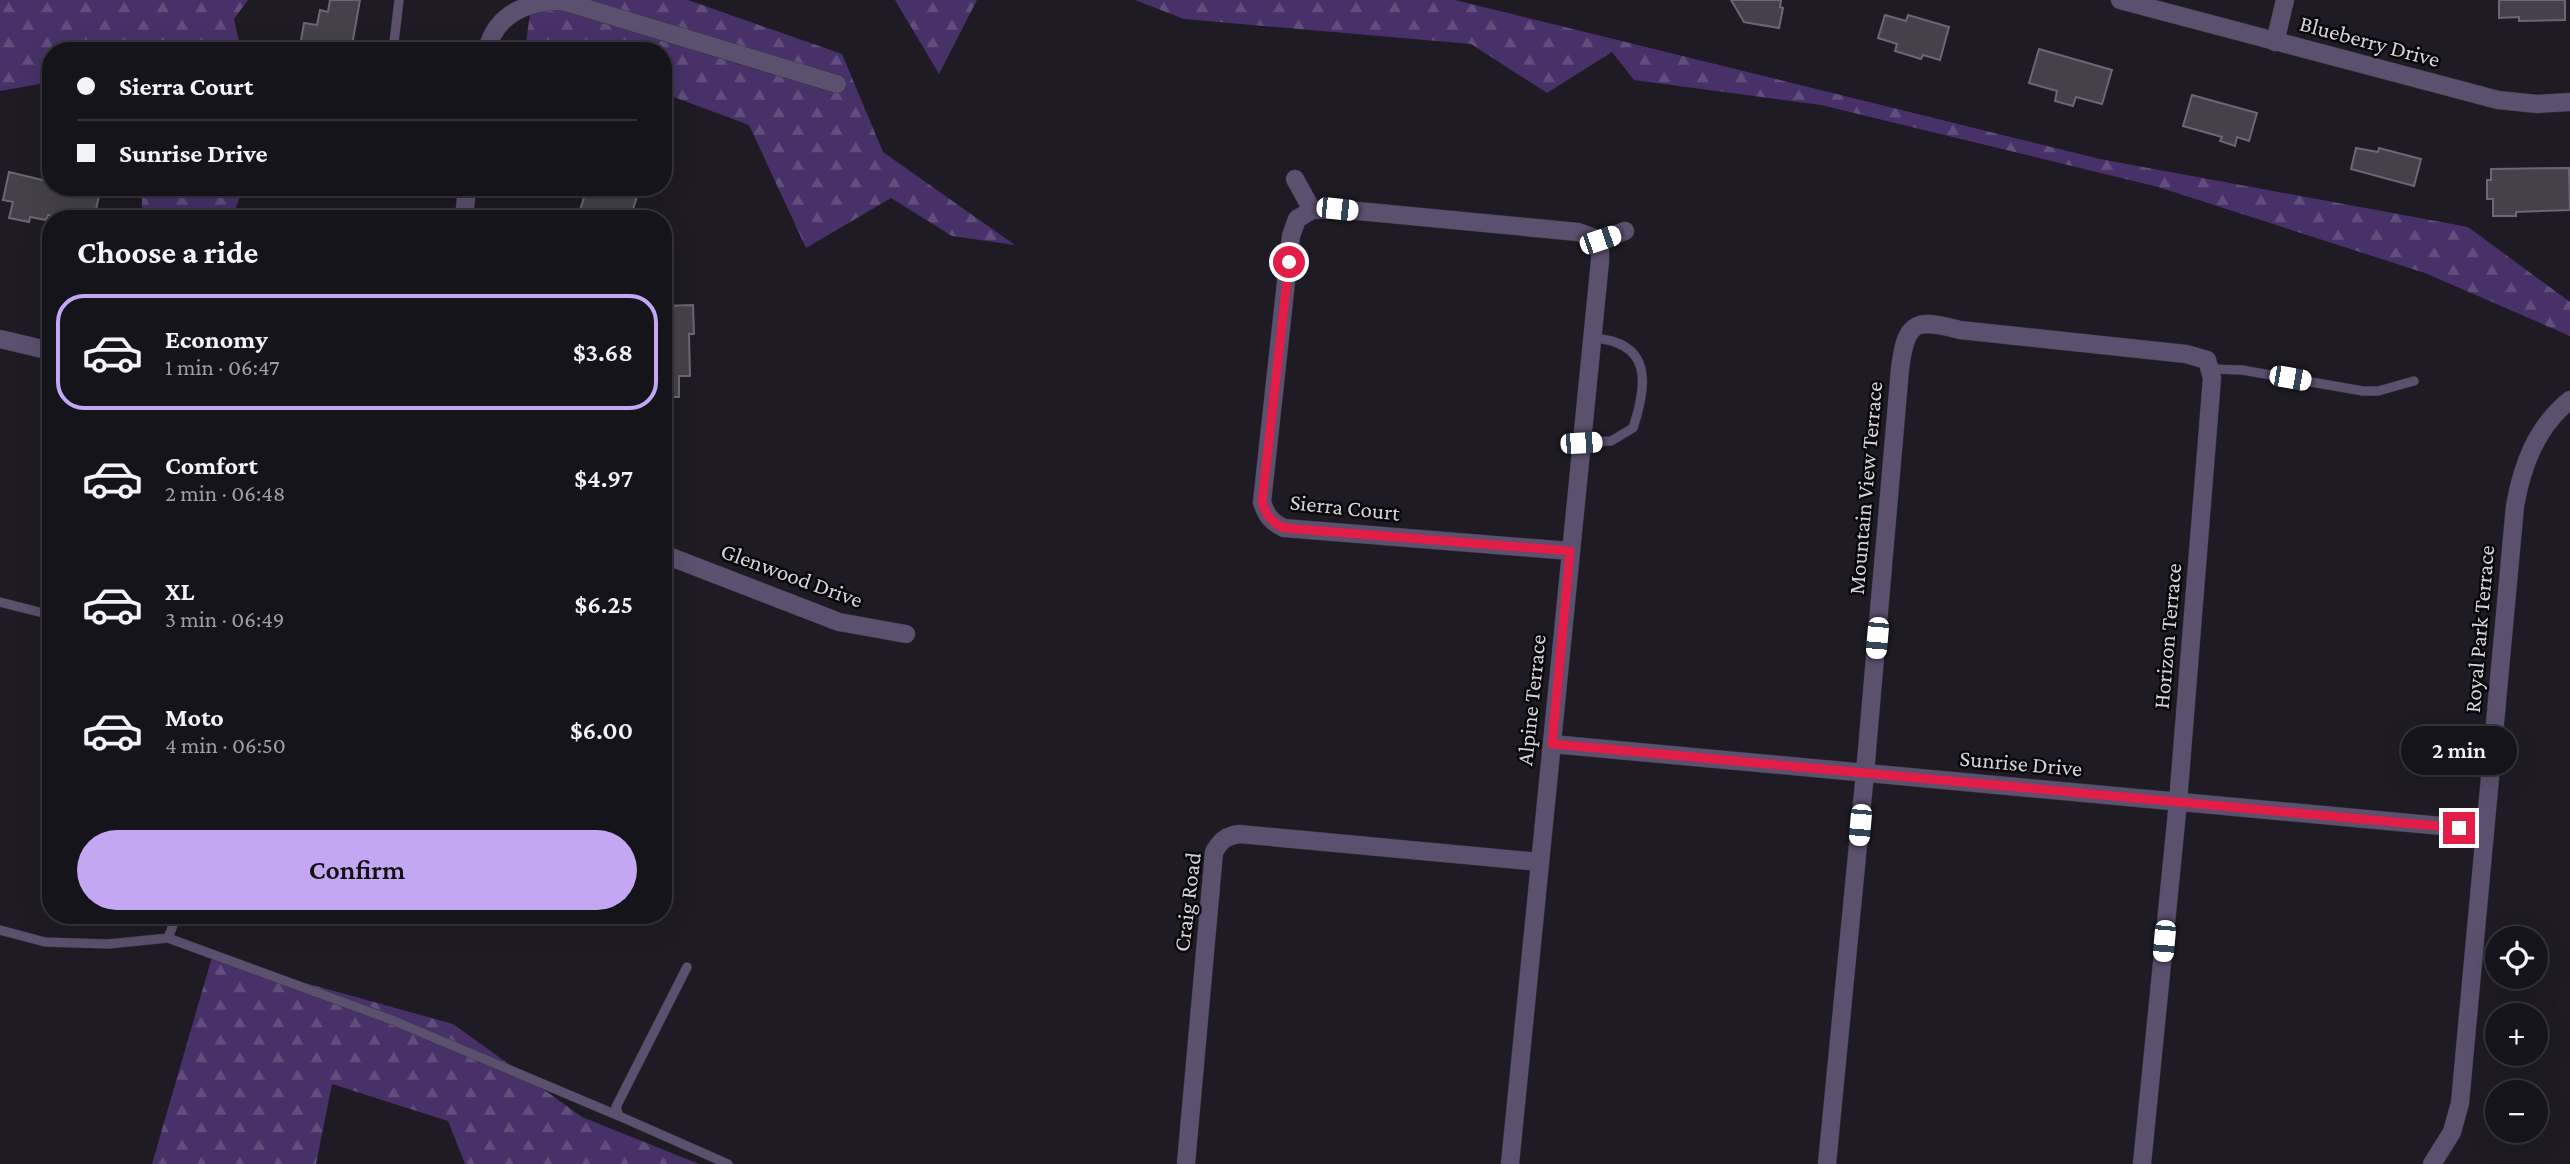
<!DOCTYPE html>
<meta charset="utf-8">
<style>
:root{--surface:#16141b;--page:#232128;--text:#f1f3f6;--muted:#9e9ea3;--line:#35333a;--accent:#c3a7f2}
body{margin:0;font-family:"Crimson Pro",serif;background:var(--page);color:var(--text);height:100vh;display:flex;flex-direction:column;font-size:26px;white-space:nowrap}
*{box-sizing:border-box;margin:0}
p{font-size:23px;color:var(--muted)}
.icon{flex:none;width:38px;height:38px;fill:none;stroke:currentColor;stroke-width:2;stroke-linecap:round;stroke-linejoin:round}
.map{position:relative;flex:1;overflow:hidden}
.sheet{position:absolute;left:42px;top:210px;width:630px;height:714px;display:flex;flex-direction:column;background:var(--surface);border-radius:28px;box-shadow:0 7px 28px #0002,0 0 0 2px var(--line)}
.sheet>*{flex:none}
.guide{position:absolute;left:42px;top:42px;width:630px;height:154px;border-radius:28px;box-shadow:0 7px 28px #0002,0 0 0 2px var(--line);display:grid;align-content:center;height:154px;padding:0 35px;background:var(--surface)}
.controls{position:absolute;left:2485px;top:926px;display:grid;gap:14px}
.controls a{display:grid;place-items:center;width:63px;height:63px;border-radius:50%;background:var(--surface);box-shadow:0 7px 28px #0002,0 0 0 2px var(--line);font-size:35px}
.end{position:absolute;width:32px;height:32px;margin:-16px;border:9px solid #e11d48;background:#fff;box-shadow:0 0 0 4px #fff}
.from{border-radius:50%}
.bubble{position:absolute;height:49px;border-radius:24px;background:var(--surface);box-shadow:0 7px 28px #0002,0 0 0 2px var(--line);font-size:23px;font-weight:600;line-height:49px;text-align:center}
.car{position:absolute;width:21px;height:42px;margin:-21px -10px;border-radius:9px;box-shadow:0 0 5px 2px #0007;background:linear-gradient(#fff 24%,#345 0 40%,#fff 0 76%,#345 0 86%,#fff 0)}
.guide b{display:flex;align-items:center;gap:24px;height:66px;font-size:26px}
.guide b+b{border-top:2px solid var(--line)}
.guide i{width:18px;height:18px;background:var(--text)}
ul{padding:0;list-style:none}
li{display:flex;align-items:center;gap:21px;height:116px;margin:0 14px 10px;padding:0 21px;border:4px solid transparent;border-radius:28px}
li div{flex:1}
li b{display:block;font-size:26px}
li em{font-style:normal;font-weight:600}
li.selected{border-color:var(--accent)}
li>.icon{width:63px;height:63px;stroke-width:1.5}
h2{padding:0 35px;font-size:32px;line-height:84px}
.action{display:flex;gap:14px;margin-top:auto;padding:14px 35px}
.action a{flex:1;height:80px;border-radius:42px;background:var(--accent);color:#111;font-size:28px;font-weight:600;line-height:80px;text-align:center}
.map>svg:first-child{display:block}
</style>
<div class="map">
<svg width="2570" height="1164" viewBox="0 0 2570 1164">
<defs>
<pattern id="forest-firs" width="22" height="20" patternUnits="userSpaceOnUse" patternTransform="scale(1.75)"><rect width="22" height="20" fill="#473168"/><path d="M5 1l3.5 6h-7zM16 11l3.5 6h-7z" fill="#614e7d"/></pattern>
</defs>
<rect width="100%" height="100%" fill="#1e1b24"/>
<path fill="url(#forest-firs)" d="M0,0h248l-14,19 7,32h-190v31l-51,9z
M532,0h156l154,54 41,98 132,93 -63,-9 -61,-38 -85,50 -57,-123 -86,-32v-42h-114l-23,-9z
M895,0h82l-38,74z
M1135,0h320l645,159 368,68 102,75v34l-145,-63 -267,-86 -337,-82 -187,-25 -22,-28 -65,41 -76,-49 -287,-25z
M142,187h101l-11,32h-90z
M212,957l241,67 129,93 117,47h-234l-17,-43 -116,-37 -16,80h-164z"/>
<path fill="#44414b" stroke="#6b6772" stroke-width="2" d="M330,0h30l-9,51h-25l-26,-5 4,-23 13,2 3,-15 8,2z
M1731,0h50l-1,7 3,1 -4,20 -35,-6z
M2499,0h66v20l-46,1v-4l-20,1z
M1885,15l21,6 2,-6 41,12 -9,33 -17,-5 -2,4 -26,-8 2,-7 -19,-6z
M2039,49l73,21 -10,34 -26,-7 -3,9 -18,-5 2,-10 -28,-8z
M2192,95l65,18 -8,28 -12,-4 -2,9 -15,-5 2,-4 -39,-11z
M2356,148l22,4 1,-4 42,11 -7,27 -63,-17z
M2569,168l1,42 -54,2v4h-23v-17h-6v-19h4v-11z
M9,172l42,10v5h50l-7,32h-31l-15,-4 -2,5 -16,-3 -1,5 -20,-4 4,-16 -10,-2z
M587,187h53l-10,32h-35l-16,-5z
M693,305l1,29h-5l1,42h-11v21h-16v-91z"/>
<g fill="none" stroke-linecap="round" stroke-linejoin="round">
<defs>
<path id="lane" d="M393,51l6,-51
M2210,369l32,1 121,21h15l36,-10
M1581,443l30,-2 22,-13c15,-45 19,-86 -40,-90
M0,602l51,13
M0,930l45,12 63,2 60,-6 224,82 227,96
M168,938l9,-23
M687,967l-71,140 3,9 109,48"/>
<path id="street" d="M2120,0l378,100 39,4 33,-2
M2275,42l10,-42
M487,51c8,-37 40,-50 75,-50l275,83
M1295,179l17,31 25,-1 241,23 22,8 25,-9
M1312,210l-15,9 -6,17 -29,266c4,13 9,20 22,26l286,23
M464,219l3,-32
M0,339l51,12
M663,554l176,68 67,12
M1552,744l933,86
M1186,1164l28,-312c7,-12 12,-16 25,-18l301,28
M1510,1164l90,-903v-21
M1827,1164l38,-391 35,-404c6,-48 15,-51 60,-39l226,24 21,6 5,18 -34,424 -36,362
M2432,1164l20,-32 8,-29 55,-597c7,-40 21,-79 55,-106"/>
</defs>
<use href="#lane" stroke="#38353d" stroke-width="10"/>
<use href="#street" stroke="#38353d" stroke-width="19"/>
<use href="#lane" stroke="#5b506e" stroke-width="9"/>
<use href="#street" stroke="#5b506e" stroke-width="18"/>
</g>
<g fill="none" stroke-linecap="round" stroke-linejoin="round">
<path stroke="#e11d48" stroke-width="9" d="M1289,262l-27,240c4,13 9,20 22,26l286,23 -18,193 907,84"/>
</g>
<g text-anchor="middle" dominant-baseline="central" stroke-width="5" stroke-linejoin="round" paint-order="stroke">
<g font-size="23" fill="#d6d4da" stroke="#08070a">
<text transform="translate(2370 41) rotate(15)">Blueberry Drive</text>
<text transform="translate(1865 488) rotate(-85)">Mountain View Terrace</text>
<text transform="translate(1345 507) rotate(6)">Sierra Court</text>
<text transform="translate(792 575) rotate(20)">Glenwood Drive</text>
<text transform="translate(2479 629) rotate(-85)">Royal Park Terrace</text>
<text transform="translate(2167 636) rotate(-85)">Horizon Terrace</text>
<text transform="translate(1531 700) rotate(-84)">Alpine Terrace</text>
<text transform="translate(2021 763) rotate(5)">Sunrise Drive</text>
<text transform="translate(1187 902) rotate(-83)">Craig Road</text>
</g>
</g>
</svg>
<div class="controls">
<a><svg class="icon" aria-label="locate" viewBox="0 0 24 24"><circle cx="12" cy="12" r="6"/><path d="M12 2v4M12 18v4M2 12h4M18 12h4"/></svg></a>
<a>+</a>
<a>−</a>
</div>
<i class="end from" style="left:1289px;top:262px"></i>
<i class="end" style="left:2459px;top:828px"></i>
<div class="bubble" style="left:2401px;top:726px;width:116px">2 min</div>
<i class="car" style="left:1337px;top:209px;rotate:96deg"></i>
<i class="car" style="left:1600px;top:240px;rotate:71deg"></i>
<i class="car" style="left:2290px;top:378px;rotate:100deg"></i>
<i class="car" style="left:1581px;top:443px;rotate:87deg"></i>
<i class="car" style="left:1877px;top:638px;rotate:185deg"></i>
<i class="car" style="left:1860px;top:825px;rotate:185deg"></i>
<i class="car" style="left:2164px;top:941px;rotate:185deg"></i>
<div class="guide">
<b><i class="from"></i>Sierra Court</b>
<b><i></i>Sunrise Drive</b>
</div>
<section class="sheet">
<h2>Choose a ride</h2>
<ul>
<li class="selected"><svg class="icon" aria-label="car" viewBox="0 0 24 24"><path d="M5 17H2v-5l4-1 3-4h7l3 4 3 1v5h-3M9 17h6M6 11h13"/><circle cx="7" cy="17" r="2"/><circle cx="17" cy="17" r="2"/></svg><div><b>Economy</b><p>1 min · 06:47</p></div><em>$3.68</em></li>
<li><svg class="icon" aria-label="car" viewBox="0 0 24 24"><path d="M5 17H2v-5l4-1 3-4h7l3 4 3 1v5h-3M9 17h6M6 11h13"/><circle cx="7" cy="17" r="2"/><circle cx="17" cy="17" r="2"/></svg><div><b>Comfort</b><p>2 min · 06:48</p></div><em>$4.97</em></li>
<li><svg class="icon" aria-label="car" viewBox="0 0 24 24"><path d="M5 17H2v-5l4-1 3-4h7l3 4 3 1v5h-3M9 17h6M6 11h13"/><circle cx="7" cy="17" r="2"/><circle cx="17" cy="17" r="2"/></svg><div><b>XL</b><p>3 min · 06:49</p></div><em>$6.25</em></li>
<li><svg class="icon" aria-label="car" viewBox="0 0 24 24"><path d="M5 17H2v-5l4-1 3-4h7l3 4 3 1v5h-3M9 17h6M6 11h13"/><circle cx="7" cy="17" r="2"/><circle cx="17" cy="17" r="2"/></svg><div><b>Moto</b><p>4 min · 06:50</p></div><em>$6.00</em></li>
</ul>
<div class="action"><a>Confirm</a></div>
</section>
</div>
